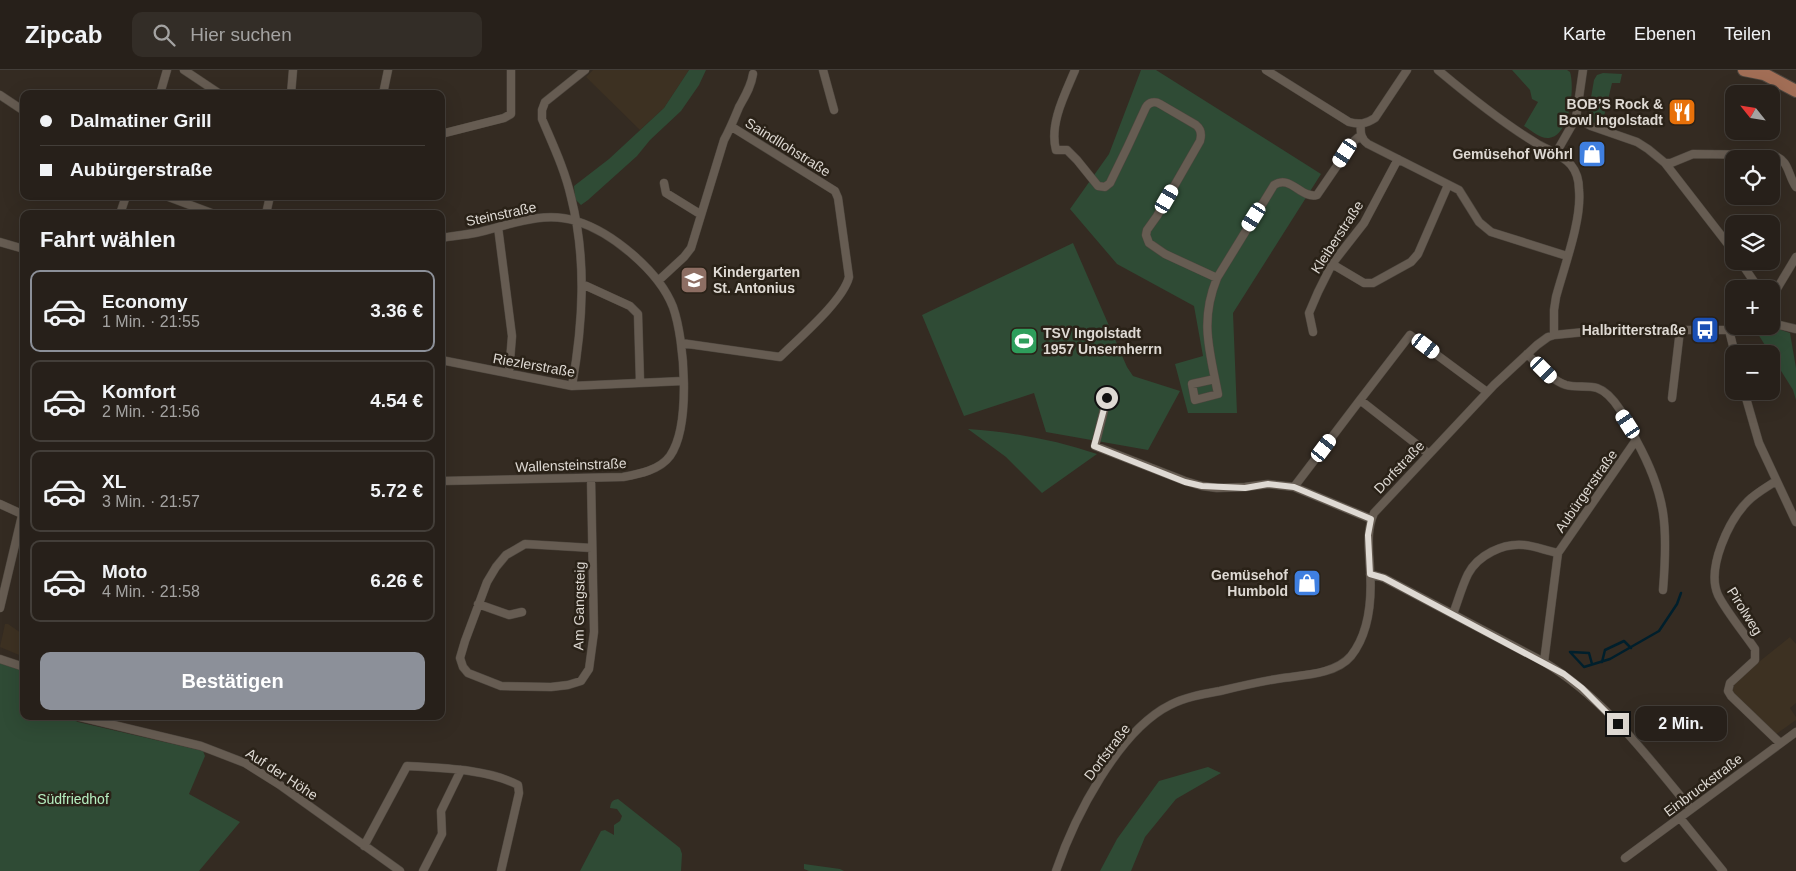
<!DOCTYPE html>
<html lang="de">
<meta charset="utf-8">
<style>
:root{--surface:#27201a;--page:#332d27;--text:#f1f3f6;--muted:#a4a3a2;--line:#433e39;--accent:#8c9099}
body{margin:0;font-family:Arial,sans-serif;background:var(--page);color:var(--text);height:100vh;display:flex;flex-direction:column;font-size:19px;white-space:nowrap}
*{box-sizing:border-box;margin:0}
p{font-size:16px;color:var(--muted)}
.icon{flex:none;width:28px;height:28px;fill:none;stroke:currentColor;stroke-width:2;stroke-linecap:round;stroke-linejoin:round}
.map{position:relative;flex:1;overflow:hidden}
.panel{position:absolute;left:20px;top:140px;width:425px;height:510px;display:flex;flex-direction:column;background:var(--surface);border-radius:10px;box-shadow:0 5px 20px #0002,0 0 0 1px var(--line)}
.panel>*{flex:none}
.banner{position:absolute;left:20px;top:20px;width:425px;height:110px;border-radius:10px;box-shadow:0 5px 20px #0002,0 0 0 1px var(--line);display:grid;align-content:center;height:110px;padding:0 20px;background:var(--surface)}
.needle{width:32px;rotate:300deg}
.controls{position:absolute;left:1725px;top:15px;display:grid;gap:10px}
.controls a{display:grid;place-items:center;width:55px;height:55px;border-radius:10px;background:var(--surface);box-shadow:0 5px 20px #0002,0 0 0 1px var(--line);font-size:25px}
.end{position:absolute;width:22px;height:22px;margin:-11px;border:6px solid #ded9d3;background:#111;box-shadow:0 0 0 2px #111}
.from{border-radius:50%}
.bubble{position:absolute;height:35px;border-radius:10px;background:var(--surface);box-shadow:0 5px 20px #0002,0 0 0 1px var(--line);font-size:16px;font-weight:700;line-height:35px;text-align:center}
.car{position:absolute;width:15px;height:30px;margin:-15px -8px;border-radius:6px;box-shadow:0 0 4px 1px #0007;background:linear-gradient(#fff 24%,#345 0 40%,#fff 0 76%,#345 0 86%,#fff 0)}
.banner b{display:flex;align-items:center;gap:18px;height:48px;font-size:19px}
.banner b+b{border-top:1px solid var(--line)}
.banner i{width:12px;height:12px;background:var(--text)}
ul{padding:0;list-style:none}
li{display:flex;align-items:center;gap:15px;height:82px;margin:0 10px 8px;padding:0 10px;border:2px solid var(--line);border-radius:10px}
li div{flex:1}
li b{display:block;font-size:19px}
li em{font-style:normal;font-weight:700}
li.current{border-color:var(--accent)}
li>.icon{width:45px;height:45px;stroke-width:1.5}
h2{padding:0 20px;font-size:22px;line-height:60px}
.action{display:flex;gap:10px;margin-top:auto;padding:10px 20px}
.action a{flex:1;height:58px;border-radius:10px;background:var(--accent);color:#fff;font-size:20px;font-weight:700;line-height:58px;text-align:center}
header{display:flex;align-items:center;gap:30px;box-sizing:border-box;height:70px;padding:0 25px;background:var(--surface);border-bottom:1px solid var(--line)}
header strong{font-size:24px}
nav{display:flex;gap:28px;margin-inline-start:auto;font-size:18px}
.search{width:350px;height:45px;background:var(--page);display:flex;align-items:center;gap:12px;box-sizing:border-box;padding:0 18px;border-radius:10px;color:var(--muted);font-size:19px}
.map>svg:first-child{display:block}
</style>
<header>
<strong>Zipcab</strong>
<div class="search"><svg class="icon" aria-label="search" viewBox="0 0 24 24"><circle cx="10" cy="10" r="6"/><path d="M15 15l6 6"/></svg>Hier suchen</div>
<nav><a>Karte</a><a>Ebenen</a><a>Teilen</a></nav>
</header>
<div class="map">
<svg width="1796" height="801" viewBox="0 0 1796 801">
<rect width="100%" height="100%" fill="#342b22"/>
<path fill="#3d3122" d="M593,0h96l-25,38 -24,22 -54,-53z
M5,554h3l16,11v22l-24,-10z
M1790,567l6,7v59l-6,5 6,9v3l-21,15 -39,-37 -4,-7 2,-7 5,-6z"/>
<path fill="#2f4b35" d="M689,0h17l-7,15 -18,26 -31,29 -13,16 -49,44 -7,5 -6,-6 -1,-13 35,-27 55,-51z
M1141,0h15l165,104 -88,139 4,100h-49l-13,-49 28,-8 -9,-50 -77,-42 -47,-55 39,-55z
M1512,0h55l3,2c5,15 0,64 -21,66 -9,1 -18,-8 -25,-12l14,-24 -6,-3 -2,-9z
M1603,3l19,1 -2,9h-8l-10,42 -15,-4 7,-41 3,-5z
M1073,173l54,124 6,9 47,15 -32,59 -102,-18 -12,-39 -70,23 -42,-101z
M1775,258l15,5 6,35v32l-3,-10 -35,-56z
M968,359c44,3 87,11 129,25l-55,39 -36,-36z
M0,592l24,9v45h41l13,6 125,29 2,5 -16,38 51,28 -41,49h-199z
M1208,697l13,6 -45,26 -31,38 -14,34h-31l17,-32 42,-58z
M618,729l62,49 2,6 -1,17h-101l21,-40 4,-1 9,5v-10l6,-4 2,-5 -5,-7 -7,-1c1,-6 2,-8 8,-9z
M804,794l36,5 4,2h-35l-5,-2z"/>
<g fill="none" stroke-linecap="round" stroke-linejoin="round">
<path stroke="#001f2c" stroke-width="2.5" d="M1570,582l14,15 26,-8 49,-28 18,-27 4,-11
M1571,582l18,1 3,11
M1602,592l3,-12 19,-9 7,7"/>
<defs>
<path id="minor" d="M184,0l36,24
M823,0l11,40
M1075,0c-10,24 -26,54 -19,80h11l10,10 21,26 7,1 5,-4 18,-37 18,-39c3,-5 9,-6 14,-3l36,21c5,4 6,9 4,16l-43,75 -10,14 -1,5 3,8 16,11 52,24 57,-93c16,-11 27,14 43,10l37,-54 7,-6
M1266,0l83,52c10,3 17,2 26,-4l32,-48
M1438,0c31,26 63,52 98,73 11,7 26,11 35,22 5,6 8,16 8,25 3,30 -15,77 -23,107l-2,13v25
M160,24l7,-24
M291,24l2,-24
M383,24l5,-24
M0,25l24,16
M1576,48l15,8 46,16 11,7 17,14h6l22,-9 80,1c17,6 14,19 23,32
M1361,54c-1,9 0,15 7,20l91,46 20,32 12,10 76,24
M441,64l63,-16 7,-4v-44
M1556,83l20,-35 7,-48
M1665,93l69,89
M664,113l2,10 34,21
M166,126l48,18
M120,144l6,-18
M266,144l4,-18
M498,157l14,109 -3,37
M441,168c11,-2 23,-3 34,-5 32,-7 67,-23 101,-12 36,11 83,50 97,86 12,34 18,119 -3,149 -10,14 -31,18 -47,21l-182,4
M0,172l24,7
M1740,191l19,28
M1332,194l32,19h9l38,-21 7,-8 30,-69
M658,211l26,-24 7,-9 33,-108c6,-11 10,-21 15,-33 6,-11 12,-20 14,-33
M582,214l48,22 8,8 2,68
M1771,224l4,-2 21,-35
M1771,253l25,6
M1729,260l6,24
M1313,262l-4,-19 9,-21 14,-28 32,-41 34,-64
M681,273l99,14c19,-19 63,-56 69,-80l-11,-79 -3,-7 -103,-64
M1527,284c12,11 24,26 39,31 10,3 22,0 31,3 18,6 32,37 39,52l-78,113 -14,109c60,36 103,94 147,147
M441,290l131,26 111,-5
M1215,309c-8,-38 -13,-64 2,-101
M1215,309l3,15 -23,6 -3,-16z
M572,316c11,-63 15,-126 -1,-189 -6,-27 -18,-52 -29,-78v-9l3,-8 40,-32
M1744,321l15,52 37,79
M1107,328l-12,48 90,35 17,5 15,2 28,-1 23,-3 26,3 77,32
M1672,328l8,-68
M1360,330l50,-65 77,57
M1636,370c31,56 32,88 27,150
M591,408l3,154 -5,37 -8,12 -13,4 -17,2 -50,-1 -33,-13 -5,-6 -3,-9 5,-17 22,-59 9,-15 10,-12 19,-11 67,4
M1776,411c-9,6 -20,12 -28,20 -19,19 -42,67 -30,94 8,16 26,38 37,54v11l-25,23 -2,8 3,5 49,47
M1294,417l66,-87 69,54
M0,434l24,11
M1370,504l14,4 160,84
M478,534l31,11 13,-3
M0,538l24,-101
M1453,544c5,-13 9,-28 15,-40 10,-19 35,-31 56,-29 11,1 23,6 34,8
M0,589l24,8
M76,646l125,30 44,17 35,22 120,86
M1680,748l43,53
M364,776l43,-80c34,2 81,3 111,19l1,8 -18,78
M1625,788l171,-126
M423,801l19,-37 -1,-23 20,-41
M1056,801c18,-53 62,-140 114,-166 15,-8 33,-11 50,-14 21,-5 42,-10 63,-13 21,-3 53,-4 68,-22 19,-24 21,-58 19,-87 -1,-19 -4,-38 4,-56l120,-128 43,-40 11,-8 6,-2 51,-5h147l10,-4"/>
<path id="primary" d="M1744,0l20,4 32,17"/>
</defs>
<use href="#minor" stroke="#4e473f" stroke-width="9"/>
<use href="#primary" stroke="#4e473f" stroke-width="14"/>
<use href="#minor" stroke="#665c52" stroke-width="8"/>
<use href="#primary" stroke="#a26e56" stroke-width="12"/>
</g>
<g fill="none" stroke-linecap="round" stroke-linejoin="round">
<path stroke="#ded9d3" stroke-width="6" d="M1107,328l-13,48 91,36 17,4 43,2 23,-4 26,3 77,32 -3,16 2,39 14,4 180,96 18,14 36,36"/>
</g>
<defs>
<symbol id="restaurant-square" viewBox="-11 -11 22 22"><rect x="-9" y="-9" width="18" height="18" rx="4" fill="#e8710a" stroke="#2a2218"/><path d="M-5-6h1v4h1v-4h1v4h1v-4h1v5L-1.5 .5V6h-2V.5L-5-1ZM5-6V6H3V1.5H1.5Q1.5-4 5-6Z" fill="#fff"/></symbol>
<symbol id="shop-square" viewBox="-11 -11 22 22"><rect x="-9" y="-9" width="18" height="18" rx="4" fill="#3f7fe0" stroke="#2a2218"/><path d="M-5-2.5h2.3a2.7 3.5 0 0 1 5.4 0H5L5.5 6h-11ZM-1.5-2.5h3a1.5 2.3 0 0 0-3 0Z" fill="#fff"/></symbol>
<symbol id="school-square" viewBox="-11 -11 22 22"><rect x="-9" y="-9" width="18" height="18" rx="4" fill="#8d6e63" stroke="#2a2218"/><path d="M0-5L7-2L0 1L-7-2ZM-4 1L0 2.5L4 1V4Q0 6-4 4Z" fill="#fff"/></symbol>
<symbol id="bus-square" viewBox="-11 -11 22 22"><rect x="-9" y="-9" width="18" height="18" rx="4" fill="#1a4fb4" stroke="#2a2218"/><path d="M-5-6H5V4H4V6H2V4H-2V6H-4V4H-5ZM-3.5-4V0h7V-4ZM-3.5 1.2v1.5H-2V1.2ZM2 1.2v1.5H3.5V1.2Z" fill="#fff"/></symbol>
<symbol id="stadium-square" viewBox="-11 -11 22 22"><rect x="-9" y="-9" width="18" height="18" rx="4" fill="#2e9e5b" stroke="#2a2218"/><path d="M0-5a6.5 5 0 1 0 0 10a6.5 5 0 1 0 0-10ZM-3.5-1.8h7v3.6h-7Z" fill="#fff"/></symbol>
</defs>
<g fill-rule="evenodd">
<use href="#restaurant-square" x="1666" y="26" width="32" height="32"/>
<use href="#shop-square" x="1576" y="68" width="32" height="32"/>
<use href="#school-square" x="678" y="194" width="32" height="32"/>
<use href="#bus-square" x="1689" y="244" width="32" height="32"/>
<use href="#stadium-square" x="1008" y="255" width="32" height="32"/>
<use href="#shop-square" x="1291" y="497" width="32" height="32"/>
</g>
<g text-anchor="middle" dominant-baseline="central" stroke-width="5" stroke-linejoin="round" paint-order="stroke">
<g font-size="14" font-weight="bold" fill="#ded9d3" stroke="#2a2218" text-anchor="end">
<text x="1663" y="34">BOB’S Rock &amp;<tspan x="1663" dy="16">Bowl Ingolstadt</tspan></text>
<text x="1573" y="84">Gemüsehof Wöhrl</text>
<text x="713" y="202" text-anchor="start">Kindergarten<tspan x="713" dy="16">St. Antonius</tspan></text>
<text x="1686" y="260">Halbritterstraße</text>
<text x="1043" y="263" text-anchor="start">TSV Ingolstadt<tspan x="1043" dy="16">1957 Unsernherrn</tspan></text>
<text x="1288" y="505">Gemüsehof<tspan x="1288" dy="16">Humbold</tspan></text>
</g>
<g font-size="14" fill="#ded9d3" stroke="#2a2218">
<text transform="translate(788 77) rotate(32)">Saindllohstraße</text>
<text transform="translate(501 144) rotate(-12)">Steinstraße</text>
<text transform="translate(1337 167) rotate(-57)">Kleiberstraße</text>
<text transform="translate(534 295) rotate(10)">Riezlerstraße</text>
<text transform="translate(571 395) rotate(-2)">Wallensteinstraße</text>
<text transform="translate(1399 397) rotate(-47)">Dorfstraße</text>
<text transform="translate(1586 421) rotate(-55)">Aubürgerstraße</text>
<text transform="translate(579 536) rotate(-89)">Am Gangsteig</text>
<text transform="translate(1745 541) rotate(58)">Pirolweg</text>
<text transform="translate(1107 682) rotate(-53)">Dorfstraße</text>
<text transform="translate(282 704) rotate(33)">Auf der Höhe</text>
<text transform="translate(1703 715) rotate(-37)">Einbruckstraße</text>
</g>
<g font-size="14" fill="#b6efc1" stroke="#2a2218">
<text x="73" y="729">Südfriedhof</text>
</g>
</g>
</svg>
<div class="controls">
<a><svg class="needle" viewBox="-14 -14 28 28"><path d="M0-13l5 13h-10z" fill="#e53935"/><path d="M0 13l5-13h-10z" fill="#a4a3a2"/></svg></a>
<a><svg class="icon" aria-label="locate" viewBox="0 0 24 24"><circle cx="12" cy="12" r="6"/><path d="M12 2v4M12 18v4M2 12h4M18 12h4"/></svg></a>
<a><svg class="icon" aria-label="layers" viewBox="0 0 24 24"><path d="M12 4l9 5-9 5-9-5zM3 14l9 5 9-5"/></svg></a>
<a>+</a>
<a>−</a>
</div>
<i class="end from" style="left:1107px;top:328px"></i>
<i class="end" style="left:1618px;top:654px"></i>
<div class="bubble" style="left:1635px;top:636px;width:92px">2 Min.</div>
<i class="car" style="left:1345px;top:83px;rotate:213deg"></i>
<i class="car" style="left:1167px;top:129px;rotate:30deg"></i>
<i class="car" style="left:1254px;top:147px;rotate:212deg"></i>
<i class="car" style="left:1426px;top:276px;rotate:127deg"></i>
<i class="car" style="left:1544px;top:300px;rotate:135deg"></i>
<i class="car" style="left:1628px;top:354px;rotate:327deg"></i>
<i class="car" style="left:1324px;top:378px;rotate:37deg"></i>
<div class="banner">
<b><i class="from"></i>Dalmatiner Grill</b>
<b><i></i>Aubürgerstraße</b>
</div>
<section class="panel">
<h2>Fahrt wählen</h2>
<ul>
<li class="current"><svg class="icon" aria-label="car" viewBox="0 0 24 24"><path d="M5 17H2v-5l4-1 3-4h7l3 4 3 1v5h-3M9 17h6M6 11h13"/><circle cx="7" cy="17" r="2"/><circle cx="17" cy="17" r="2"/></svg><div><b>Economy</b><p>1 Min. · 21:55</p></div><em>3.36 €</em></li>
<li><svg class="icon" aria-label="car" viewBox="0 0 24 24"><path d="M5 17H2v-5l4-1 3-4h7l3 4 3 1v5h-3M9 17h6M6 11h13"/><circle cx="7" cy="17" r="2"/><circle cx="17" cy="17" r="2"/></svg><div><b>Komfort</b><p>2 Min. · 21:56</p></div><em>4.54 €</em></li>
<li><svg class="icon" aria-label="car" viewBox="0 0 24 24"><path d="M5 17H2v-5l4-1 3-4h7l3 4 3 1v5h-3M9 17h6M6 11h13"/><circle cx="7" cy="17" r="2"/><circle cx="17" cy="17" r="2"/></svg><div><b>XL</b><p>3 Min. · 21:57</p></div><em>5.72 €</em></li>
<li><svg class="icon" aria-label="car" viewBox="0 0 24 24"><path d="M5 17H2v-5l4-1 3-4h7l3 4 3 1v5h-3M9 17h6M6 11h13"/><circle cx="7" cy="17" r="2"/><circle cx="17" cy="17" r="2"/></svg><div><b>Moto</b><p>4 Min. · 21:58</p></div><em>6.26 €</em></li>
</ul>
<div class="action"><a>Bestätigen</a></div>
</section>
</div>
